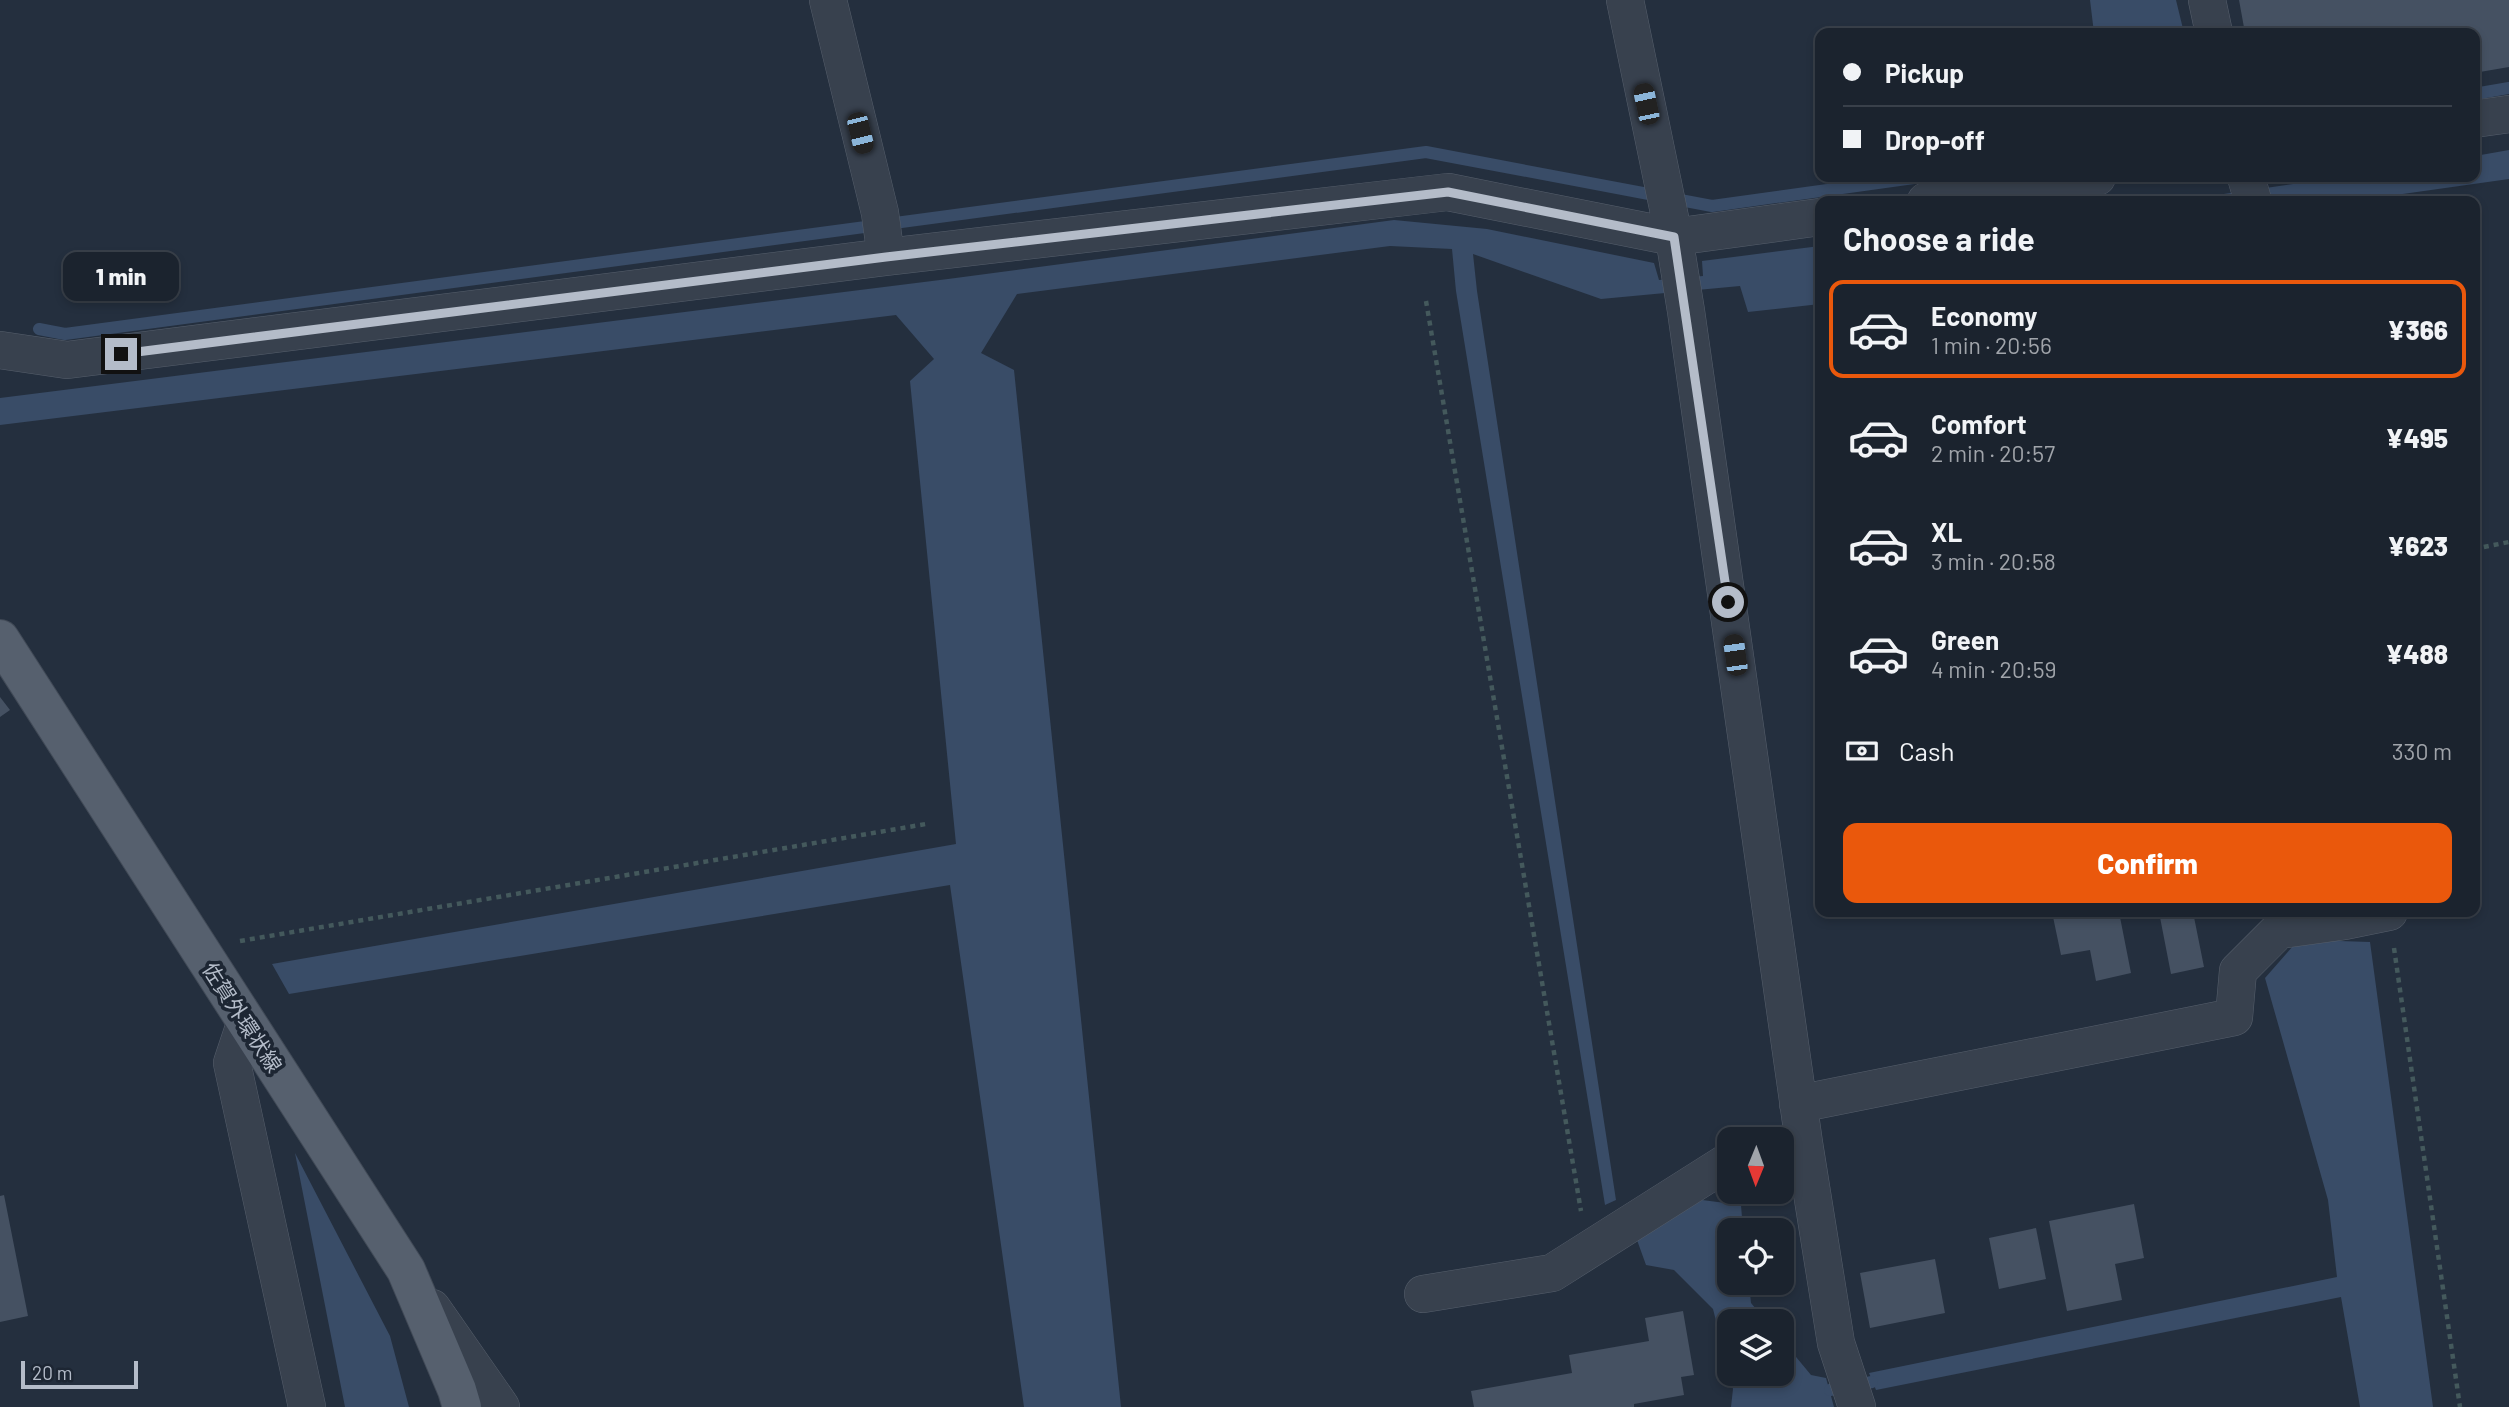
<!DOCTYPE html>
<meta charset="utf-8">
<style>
:root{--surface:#1b232e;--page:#282f3a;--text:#f1f3f6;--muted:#a0a4aa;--line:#39404a;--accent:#ea580c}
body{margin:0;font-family:Barlow,"Noto Sans JP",sans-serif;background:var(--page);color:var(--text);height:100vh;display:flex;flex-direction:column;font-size:26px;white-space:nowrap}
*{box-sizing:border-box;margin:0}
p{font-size:23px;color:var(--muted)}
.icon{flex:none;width:38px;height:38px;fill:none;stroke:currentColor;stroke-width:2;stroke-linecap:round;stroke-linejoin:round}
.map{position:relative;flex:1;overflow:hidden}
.sheet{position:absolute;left:1815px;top:196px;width:665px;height:721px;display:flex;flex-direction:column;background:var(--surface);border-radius:14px;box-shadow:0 4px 10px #0003,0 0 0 2px var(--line)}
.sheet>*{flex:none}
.banner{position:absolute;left:1815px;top:28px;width:665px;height:154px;border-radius:14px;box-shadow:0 4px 10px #0003,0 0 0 2px var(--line);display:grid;align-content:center;height:154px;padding:0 28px;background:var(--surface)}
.needle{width:46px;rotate:181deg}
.fabs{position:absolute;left:1717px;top:1127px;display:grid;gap:14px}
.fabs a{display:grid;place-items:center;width:77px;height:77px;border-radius:14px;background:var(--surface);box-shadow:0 4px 10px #0003,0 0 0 2px var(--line);font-size:35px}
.scale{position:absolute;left:21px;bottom:18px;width:117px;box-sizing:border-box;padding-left:7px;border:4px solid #b4bcc9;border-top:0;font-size:19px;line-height:24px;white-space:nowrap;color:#b4bcc9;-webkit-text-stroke:5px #1d2633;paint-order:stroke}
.end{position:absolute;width:32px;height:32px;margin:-16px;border:9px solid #b4bcc9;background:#111;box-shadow:0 0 0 4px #111}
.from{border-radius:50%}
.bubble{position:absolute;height:49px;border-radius:14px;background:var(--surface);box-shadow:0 4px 10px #0003,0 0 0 2px var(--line);font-size:23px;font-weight:800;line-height:49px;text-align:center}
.car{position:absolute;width:21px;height:42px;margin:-21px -10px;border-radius:9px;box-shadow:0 0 5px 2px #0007;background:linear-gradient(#222 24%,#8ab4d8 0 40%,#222 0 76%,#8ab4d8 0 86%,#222 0)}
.banner b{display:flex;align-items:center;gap:24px;height:66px;font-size:26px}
.banner b+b{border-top:2px solid var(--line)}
.banner i{width:18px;height:18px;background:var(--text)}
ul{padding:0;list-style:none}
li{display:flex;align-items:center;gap:21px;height:98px;margin:0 14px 10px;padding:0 14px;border:4px solid transparent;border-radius:14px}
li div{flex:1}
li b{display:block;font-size:26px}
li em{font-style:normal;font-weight:800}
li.selected{border-color:var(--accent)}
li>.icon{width:63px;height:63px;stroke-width:1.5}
h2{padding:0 28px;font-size:32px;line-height:84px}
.pay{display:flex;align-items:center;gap:18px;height:77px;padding:0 28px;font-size:26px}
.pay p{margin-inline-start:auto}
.button{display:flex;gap:14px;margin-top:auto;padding:14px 28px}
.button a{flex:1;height:80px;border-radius:14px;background:var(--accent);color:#fff;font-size:28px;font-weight:800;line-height:80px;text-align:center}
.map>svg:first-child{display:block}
</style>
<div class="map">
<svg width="2509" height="1407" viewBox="0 0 2509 1407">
<rect width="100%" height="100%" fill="#242f3e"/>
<path fill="#394c67" d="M2090,0h86l8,33h-90z
M2509,150v29l-156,22h-178l167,-24h132l1,-21z
M1394,220l93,9 167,34 5,17 44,-4 -1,-15 118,-15v58l-72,8 -8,-26 -139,13 -128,-45 4,37 139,909 -11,5 -149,-914 -4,-42 -62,-3 -373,48 -36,59 33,17 107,1037h-97l-74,-522 -661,109 -17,-30 684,-120 -46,-463 24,-22 -38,-44 -896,110v-27l948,-119z
M2334,912l5,29 31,1 63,465h-73l-19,-110 -465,93 -7,-17 468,-96 -9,-77 -63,-222 28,-32z
M295,1153l95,183 19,71h-64z
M1702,1200l39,5 2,25h-14v53h20l2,20 15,18h-37v51l-16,-63 -39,-39 -28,-5 -9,-25z
M1782,1340l29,35 15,3 8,29h-103l2,-18 -4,-15h53z"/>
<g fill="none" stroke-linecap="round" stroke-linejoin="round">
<path stroke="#394c67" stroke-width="12" d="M2474,94l35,-6
M39,329l26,5 1361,-182 286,54 209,-29
M1830,1390l42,-8"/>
</g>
<path fill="#455162" d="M2239,0h270v67l-35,6v-40h-229z
M0,697l10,13 -10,7z
M2052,912h67l12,61 -35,8 -6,-31 -29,5z
M2159,912h34l11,55 -33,7z
M4,1195l24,121 -28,6v-126z
M2134,1204l10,54 -29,6 7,36 -55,11 -18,-90z
M2036,1228l10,51 -47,10 -10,-51z
M1935,1259l10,54 -75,15 -10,-55z
M1683,1311l11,64 -13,2 3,18 -50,9v3h-160l-3,-16 101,-18 -3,-18 80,-14 -4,-23z"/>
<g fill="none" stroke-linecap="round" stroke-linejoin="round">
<defs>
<path id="street" d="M828,0l52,213 6,44
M1625,0l49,237 12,74 118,832 32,200 21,64
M2207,0l7,33
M2474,119l35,-5
M2246,177l7,24
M1926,201l171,-24
M0,350l67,10 819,-103 562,-65 226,45 146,-20
M246,1021l-14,42 75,344
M1798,1104l436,-87 4,-46 41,-41 66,-9 44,-9
M1423,1294l129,-21 177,-112
M432,1308l69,99"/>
<path id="primary" d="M0,639l406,631 51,120 5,17"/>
</defs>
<use href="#street" stroke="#565f6c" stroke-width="38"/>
<use href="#primary" stroke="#414a57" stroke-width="40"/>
<path stroke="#44595c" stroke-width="4.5" stroke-dasharray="5 5" stroke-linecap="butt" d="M1426,301l155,910
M2474,549l35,-7
M240,941l686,-117
M2394,948l66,459"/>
<use href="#street" stroke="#38414e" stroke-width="37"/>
<use href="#primary" stroke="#56606e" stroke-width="38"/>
</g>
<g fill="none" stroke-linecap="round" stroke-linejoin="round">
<path stroke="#b4bcc9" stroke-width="9" d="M121,354l765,-97 562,-65 226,45 54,365"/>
</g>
<g text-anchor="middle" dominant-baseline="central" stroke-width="7" stroke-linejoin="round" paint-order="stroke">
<g font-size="21" fill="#b4bcc9" stroke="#1d2633">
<text transform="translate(243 1017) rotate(57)">佐賀外環状線</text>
</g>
</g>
</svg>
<div class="fabs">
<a><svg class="needle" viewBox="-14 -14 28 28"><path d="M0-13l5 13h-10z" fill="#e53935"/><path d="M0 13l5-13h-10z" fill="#a0a4aa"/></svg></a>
<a><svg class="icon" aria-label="locate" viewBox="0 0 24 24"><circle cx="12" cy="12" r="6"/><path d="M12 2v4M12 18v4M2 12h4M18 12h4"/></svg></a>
<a><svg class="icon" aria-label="layers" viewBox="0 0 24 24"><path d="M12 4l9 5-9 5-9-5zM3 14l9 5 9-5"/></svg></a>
</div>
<div class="scale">20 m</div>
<i class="end from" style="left:1728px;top:602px"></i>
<i class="end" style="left:121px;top:354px"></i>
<div class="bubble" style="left:63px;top:252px;width:116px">1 min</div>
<i class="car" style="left:1646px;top:104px;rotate:348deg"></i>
<i class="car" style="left:860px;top:133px;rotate:166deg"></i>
<i class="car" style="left:1735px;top:655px;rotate:352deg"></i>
<div class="banner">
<b><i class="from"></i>Pickup</b>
<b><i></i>Drop-off</b>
</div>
<section class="sheet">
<h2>Choose a ride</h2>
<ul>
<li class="selected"><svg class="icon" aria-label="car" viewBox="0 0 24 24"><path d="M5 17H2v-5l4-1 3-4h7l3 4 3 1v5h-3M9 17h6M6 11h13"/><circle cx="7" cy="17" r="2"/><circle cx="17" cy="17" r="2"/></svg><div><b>Economy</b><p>1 min · 20:56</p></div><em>¥366</em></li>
<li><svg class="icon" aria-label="car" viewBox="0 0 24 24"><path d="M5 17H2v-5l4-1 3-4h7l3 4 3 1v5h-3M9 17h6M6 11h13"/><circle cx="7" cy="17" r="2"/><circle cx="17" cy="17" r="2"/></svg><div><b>Comfort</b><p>2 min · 20:57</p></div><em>¥495</em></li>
<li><svg class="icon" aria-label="car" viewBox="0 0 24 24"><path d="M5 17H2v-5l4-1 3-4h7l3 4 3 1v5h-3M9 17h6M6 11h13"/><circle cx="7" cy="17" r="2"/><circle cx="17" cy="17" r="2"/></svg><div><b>XL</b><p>3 min · 20:58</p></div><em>¥623</em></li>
<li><svg class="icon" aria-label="car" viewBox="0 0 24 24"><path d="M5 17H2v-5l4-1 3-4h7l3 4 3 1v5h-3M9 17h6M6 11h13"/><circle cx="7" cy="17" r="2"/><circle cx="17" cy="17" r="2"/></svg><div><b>Green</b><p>4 min · 20:59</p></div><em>¥488</em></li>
</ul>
<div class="pay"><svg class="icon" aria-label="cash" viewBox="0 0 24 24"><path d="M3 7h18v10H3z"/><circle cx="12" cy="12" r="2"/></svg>Cash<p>330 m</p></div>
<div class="button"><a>Confirm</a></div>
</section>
</div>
